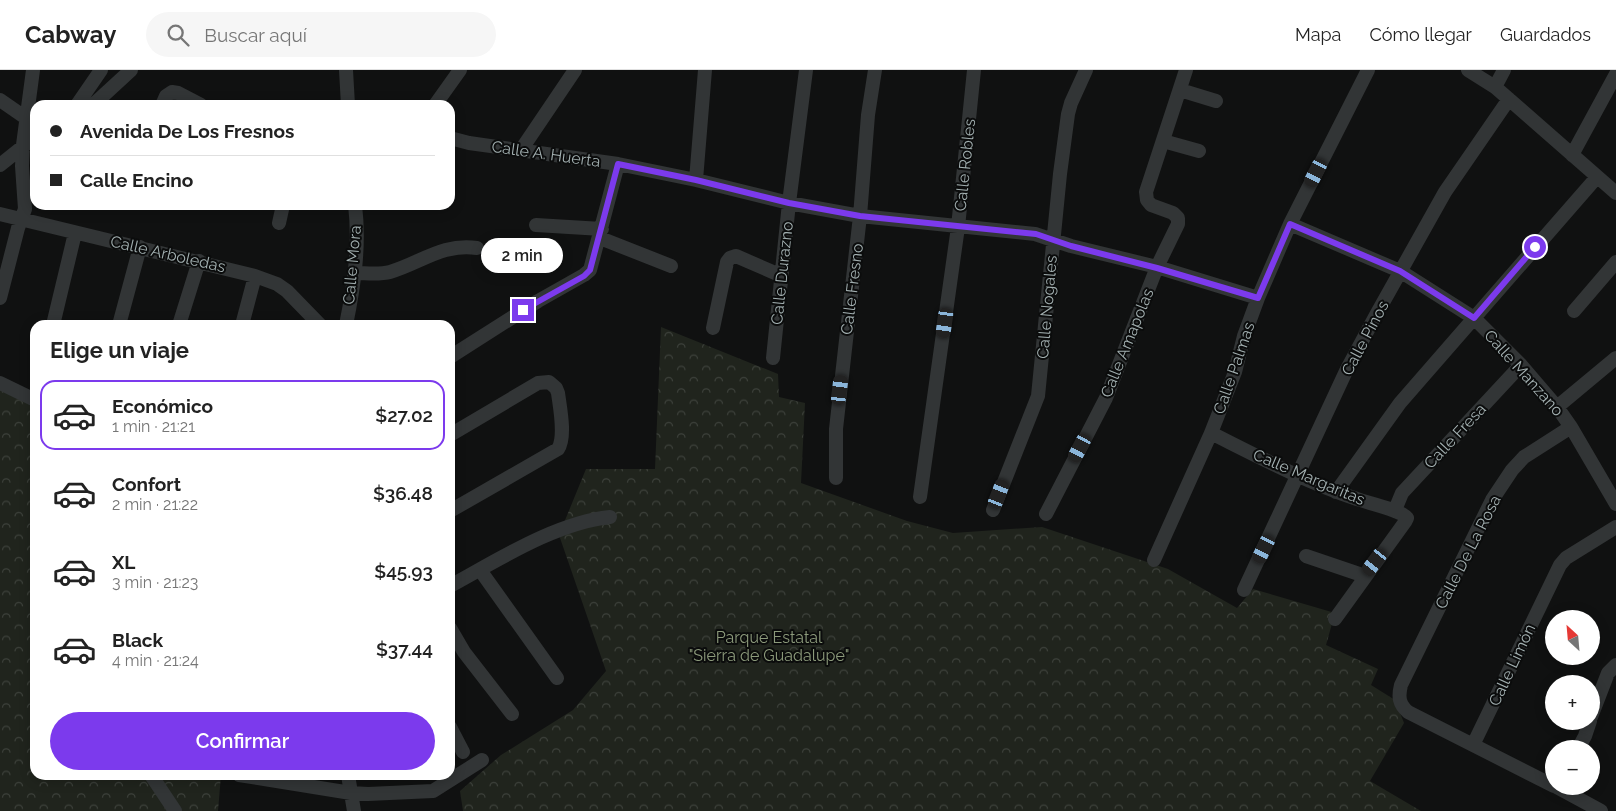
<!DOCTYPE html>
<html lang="es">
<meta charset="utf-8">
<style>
:root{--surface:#fff;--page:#f6f6f6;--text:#222;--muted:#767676;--line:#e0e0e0;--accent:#7c3aed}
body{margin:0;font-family:Raleway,sans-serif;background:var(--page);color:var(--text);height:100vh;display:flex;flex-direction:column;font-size:19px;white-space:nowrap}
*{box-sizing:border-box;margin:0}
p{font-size:16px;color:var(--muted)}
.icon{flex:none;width:28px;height:28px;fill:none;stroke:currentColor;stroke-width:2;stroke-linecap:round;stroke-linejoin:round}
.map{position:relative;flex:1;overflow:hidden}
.details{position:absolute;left:30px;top:250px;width:425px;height:460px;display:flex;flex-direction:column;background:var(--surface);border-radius:15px;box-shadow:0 2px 12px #0003}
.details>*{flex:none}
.hud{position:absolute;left:30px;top:30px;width:425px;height:110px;border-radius:15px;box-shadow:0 2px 12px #0003;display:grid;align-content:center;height:110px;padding:0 20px;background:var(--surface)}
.needle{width:32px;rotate:334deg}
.fabs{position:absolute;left:1545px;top:540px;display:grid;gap:10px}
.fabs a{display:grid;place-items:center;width:55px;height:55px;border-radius:50%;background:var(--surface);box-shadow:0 2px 12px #0003;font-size:25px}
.end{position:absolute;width:22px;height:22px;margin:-11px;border:6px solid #7c3aed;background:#fff;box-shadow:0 0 0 2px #fff}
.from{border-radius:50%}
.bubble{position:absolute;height:35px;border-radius:18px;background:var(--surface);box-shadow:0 2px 12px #0003;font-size:16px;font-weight:600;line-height:35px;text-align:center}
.car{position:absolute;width:15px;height:30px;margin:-15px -8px;border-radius:6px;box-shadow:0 0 4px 1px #0007;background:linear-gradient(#222 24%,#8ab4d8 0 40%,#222 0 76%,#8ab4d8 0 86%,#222 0)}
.hud b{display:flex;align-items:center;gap:18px;height:48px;font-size:19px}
.hud b+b{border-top:1px solid var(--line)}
.hud i{width:12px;height:12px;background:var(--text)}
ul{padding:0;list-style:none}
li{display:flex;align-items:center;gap:15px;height:70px;margin:0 10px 8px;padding:0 10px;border:2px solid transparent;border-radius:15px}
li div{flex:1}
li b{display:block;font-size:19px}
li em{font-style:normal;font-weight:600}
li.active{border-color:var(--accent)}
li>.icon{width:45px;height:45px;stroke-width:1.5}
h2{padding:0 20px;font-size:22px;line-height:60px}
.action{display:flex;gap:10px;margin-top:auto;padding:10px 20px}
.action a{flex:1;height:58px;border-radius:30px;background:var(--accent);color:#fff;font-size:20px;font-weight:600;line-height:58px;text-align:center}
header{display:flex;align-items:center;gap:30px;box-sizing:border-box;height:70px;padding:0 25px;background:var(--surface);border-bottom:1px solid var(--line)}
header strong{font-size:24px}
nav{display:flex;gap:28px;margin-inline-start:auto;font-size:18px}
.search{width:350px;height:45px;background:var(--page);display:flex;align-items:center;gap:12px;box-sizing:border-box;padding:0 18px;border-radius:28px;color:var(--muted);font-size:19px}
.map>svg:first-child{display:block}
</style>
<header>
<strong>Cabway</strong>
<div class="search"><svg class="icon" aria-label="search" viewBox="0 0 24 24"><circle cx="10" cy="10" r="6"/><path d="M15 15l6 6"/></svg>Buscar aquí</div>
<nav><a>Mapa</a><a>Cómo llegar</a><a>Guardados</a></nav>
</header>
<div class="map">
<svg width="1616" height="741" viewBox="0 0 1616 741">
<defs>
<pattern id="park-crowns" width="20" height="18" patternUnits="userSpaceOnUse" patternTransform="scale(1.25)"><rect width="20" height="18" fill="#20241d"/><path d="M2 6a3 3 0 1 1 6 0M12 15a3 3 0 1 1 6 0" fill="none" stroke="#3d413b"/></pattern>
</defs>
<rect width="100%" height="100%" fill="#101111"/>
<path fill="url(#park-crowns)" d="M661,257l117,47 1,23 26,6 -4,80 106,38 46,12 89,-6 126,42 69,39 16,-19 82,24 -9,32 52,24 -7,16 24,15 9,23 -34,58 51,30h-958l-3,-20 41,-36 72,-45 33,-39 -47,-136 27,-66h69z
M0,319l35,12v374h186l-3,36h-218z"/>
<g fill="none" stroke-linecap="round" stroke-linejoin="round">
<path stroke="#323536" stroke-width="14" d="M346,0l2,35
M1468,0l27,17 121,106
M1495,17l9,-17
M1180,20l36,11
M0,30l26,18
M77,35l24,-35
M93,35l38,-35
M162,35l4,-9 6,-4 6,1 23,12
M435,35l25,-35
M450,68l19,5 149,21 78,16 93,23 71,13 175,18 36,12 86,21 101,31
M1163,71l36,10
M521,80l54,-80
M1572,85l44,-81
M0,95l35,-28
M696,110l9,-110
M0,144l255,62 22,8 10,7 33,34
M279,153l4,-18
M1290,154l110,47 74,47 47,47 36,42 14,20 45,77
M536,155l66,4
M600,168l71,28
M354,203c12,0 25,2 36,-1 31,-9 52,-29 87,-24
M0,228l18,-70 7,-19 -3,-43 1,-21 10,-75
M1574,241l42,-49
M53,255l22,-92
M119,255l21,-78
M179,255l20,-64
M242,255l13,-49
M346,255c8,-39 14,-80 9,-120
M713,258l14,-66 3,-4 6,-2 46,20
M450,287l88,-56 46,-26 6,-5 28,-106
M773,288l16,-155 17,-133
M0,313l35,17
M1557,337l59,-49
M1211,363c48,24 95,49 146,66 11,4 44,11 50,19l-2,4 -70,97
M450,365l88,-52 11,-1 7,6 2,5c2,15 8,44 0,56l-108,62
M836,408v-49l24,-213 8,-101 7,-45
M1336,422l64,-89 197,-226
M920,427l38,-270 16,-157
M993,440l45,-114 22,-222 8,-60 3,-11 15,-33
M1395,440l7,-17 119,-128
M1046,444l60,-116 51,-131 21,-43v-6l-5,-5 -22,-8 -4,-5 -1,-8 40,-122
M1306,486l59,20
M1154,490l57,-127 24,-61 9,-36 14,-38 32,-74 78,-154
M480,500l77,108
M450,516c48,-26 105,-63 160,-69
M1244,520l103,-221 29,-54 69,-123 64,-93
M450,558l14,24 48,62
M1591,647l17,-44 8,-8
M450,657l13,25
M1473,675l87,-180 6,-7 50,-31
M1578,679l7,-13 5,-15
M151,705l24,36
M239,705l112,18 17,1 65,-3 49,-31
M348,705l6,36
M1554,716l-146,-74c-9,-8 -10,-15 -7,-27l91,-185 20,-30 12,-13 47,-30
M1555,716l46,25"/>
</g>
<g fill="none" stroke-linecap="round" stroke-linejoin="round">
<path stroke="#7c3aed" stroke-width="6" d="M523,240l61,-34 6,-6 28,-106 78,16 93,23 71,13 176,18 35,12 86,22 101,30 32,-74 110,47 74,47 61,-71"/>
</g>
<g text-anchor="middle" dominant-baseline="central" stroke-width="4" stroke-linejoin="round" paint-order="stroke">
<g font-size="16" fill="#a3b0b1" stroke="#0b0c0c">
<text transform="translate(546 84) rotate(8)">Calle A. Huerta</text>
<text transform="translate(965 95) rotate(-84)">Calle Robles</text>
<text transform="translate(168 184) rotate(13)">Calle Arboledas</text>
<text transform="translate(352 195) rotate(-85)">Calle Mora</text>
<text transform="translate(782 203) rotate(-84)">Calle Durazno</text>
<text transform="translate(852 219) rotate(-83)">Calle Fresno</text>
<text transform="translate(1047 237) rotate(-85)">Calle Nogales</text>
<text transform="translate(1365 268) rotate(-62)">Calle Pinos</text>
<text transform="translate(1127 273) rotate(-68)">Calle Amapolas</text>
<text transform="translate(1234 298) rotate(-71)">Calle Palmas</text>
<text transform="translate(1524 303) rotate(48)">Calle Manzano</text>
<text transform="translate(1455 366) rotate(-47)">Calle Fresa</text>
<text transform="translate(1309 407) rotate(23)">Calle Margaritas</text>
<text transform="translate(1468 482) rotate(-63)">Calle De La Rosa</text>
<text transform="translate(1512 595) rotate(-65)">Calle Limón</text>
</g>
<g font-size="16" fill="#8c9a7b" stroke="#0b0c0c">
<text x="769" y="567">Parque Estatal<tspan x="769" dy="18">"Sierra de Guadalupe"</tspan></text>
</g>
</g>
</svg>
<div class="fabs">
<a><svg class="needle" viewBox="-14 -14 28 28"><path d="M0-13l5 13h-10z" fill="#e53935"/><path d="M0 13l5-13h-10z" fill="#767676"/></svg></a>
<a>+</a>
<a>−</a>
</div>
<i class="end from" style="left:1535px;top:177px"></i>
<i class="end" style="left:523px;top:240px"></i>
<div class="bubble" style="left:481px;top:168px;width:82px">2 min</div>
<i class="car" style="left:1316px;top:103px;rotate:207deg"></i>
<i class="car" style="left:945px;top:253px;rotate:188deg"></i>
<i class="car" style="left:840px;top:320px;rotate:7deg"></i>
<i class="car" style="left:1080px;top:378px;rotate:208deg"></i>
<i class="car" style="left:999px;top:424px;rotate:21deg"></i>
<i class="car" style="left:1264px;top:479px;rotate:206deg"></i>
<i class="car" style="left:1375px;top:492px;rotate:217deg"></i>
<div class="hud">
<b><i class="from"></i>Avenida De Los Fresnos</b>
<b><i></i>Calle Encino</b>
</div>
<section class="details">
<h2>Elige un viaje</h2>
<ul>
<li class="active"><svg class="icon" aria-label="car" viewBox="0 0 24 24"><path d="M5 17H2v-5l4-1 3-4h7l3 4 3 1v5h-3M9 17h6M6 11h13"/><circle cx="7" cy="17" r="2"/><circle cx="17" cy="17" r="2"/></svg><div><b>Económico</b><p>1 min · 21:21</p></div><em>$27.02</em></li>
<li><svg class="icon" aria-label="car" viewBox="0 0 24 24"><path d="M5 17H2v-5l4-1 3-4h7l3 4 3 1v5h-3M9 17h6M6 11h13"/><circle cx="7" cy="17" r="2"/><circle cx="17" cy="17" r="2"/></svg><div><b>Confort</b><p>2 min · 21:22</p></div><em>$36.48</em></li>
<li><svg class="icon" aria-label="car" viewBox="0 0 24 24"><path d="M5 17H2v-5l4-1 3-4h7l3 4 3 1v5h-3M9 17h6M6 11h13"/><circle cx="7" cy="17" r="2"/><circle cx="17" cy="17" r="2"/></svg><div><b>XL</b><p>3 min · 21:23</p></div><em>$45.93</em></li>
<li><svg class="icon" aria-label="car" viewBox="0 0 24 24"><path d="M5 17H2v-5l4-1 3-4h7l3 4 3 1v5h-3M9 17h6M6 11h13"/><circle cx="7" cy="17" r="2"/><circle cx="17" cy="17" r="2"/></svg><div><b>Black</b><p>4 min · 21:24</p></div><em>$37.44</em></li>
</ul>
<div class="action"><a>Confirmar</a></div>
</section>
</div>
